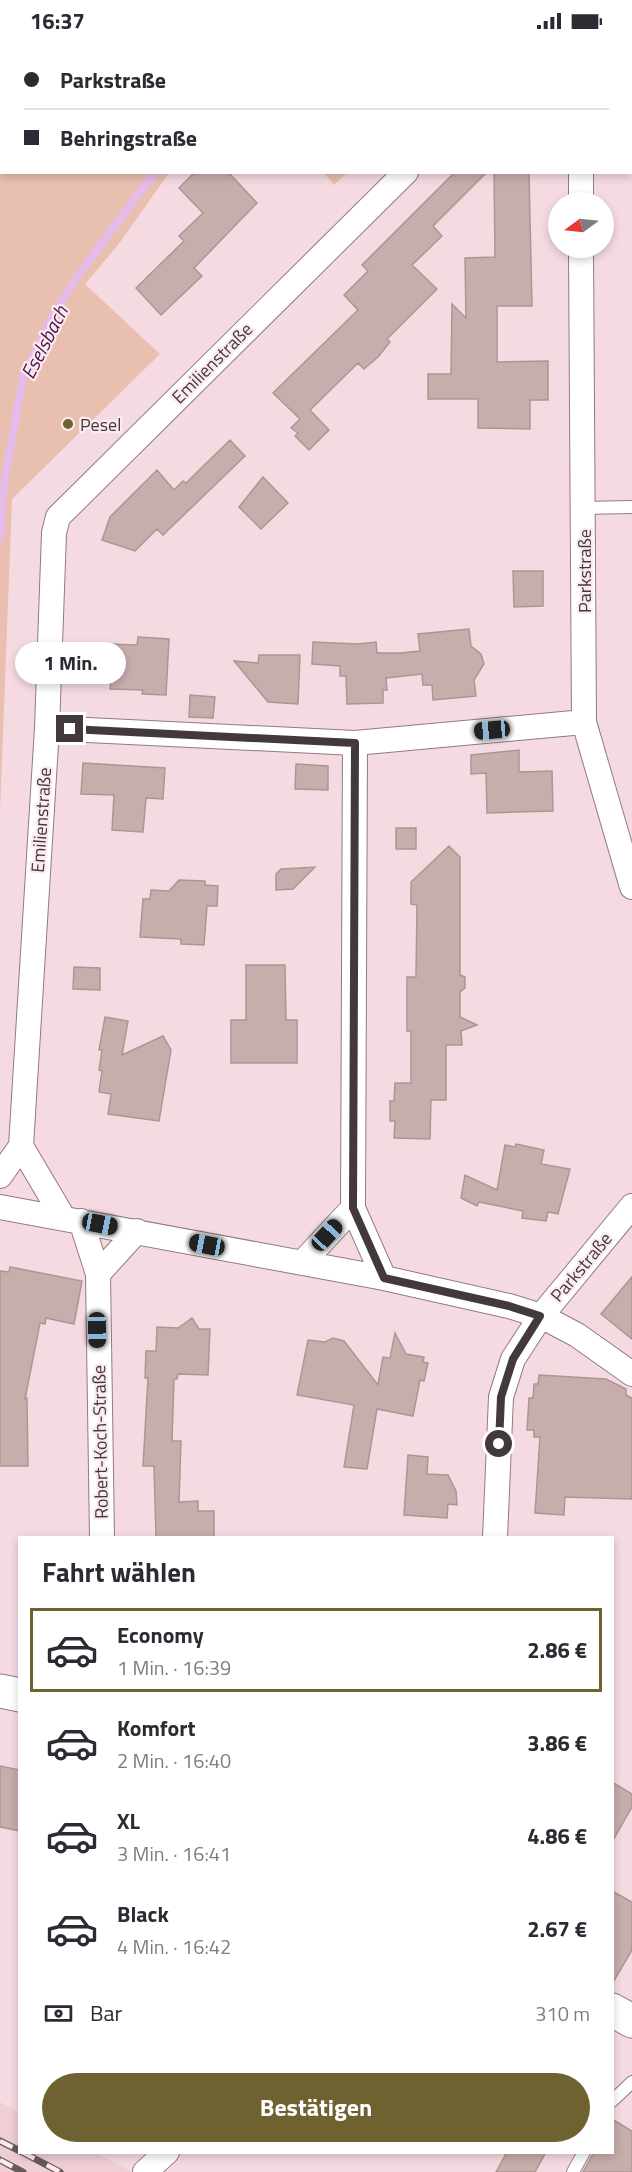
<!DOCTYPE html>
<html lang="de">
<meta charset="utf-8">
<style>
:root{--surface:#fff;--page:#f7f7f7;--text:#2b2b33;--muted:#7c7c81;--line:#e1e1e2;--accent:#6e6330}
body{margin:0;font-family:"Titillium Web",sans-serif;background:var(--page);color:var(--text);height:100vh;display:flex;flex-direction:column;font-size:22px;white-space:nowrap}
*{box-sizing:border-box;margin:0}
p{font-size:20px;color:var(--muted)}
.icon{flex:none;width:33px;height:33px;fill:none;stroke:currentColor;stroke-width:2;stroke-linecap:round;stroke-linejoin:round}
.map{position:relative;flex:1;overflow:hidden}
.panel{position:absolute;left:18px;top:1494px;width:596px;height:618px;display:flex;flex-direction:column;background:var(--surface);border-radius:0px;box-shadow:0 3px 9px #0003}
.panel>*{flex:none}
.banner{position:absolute;left:0px;top:0px;width:633px;height:132px;box-shadow:0 3px 9px #0003;display:grid;align-content:center;height:132px;padding:0 24px;background:var(--surface)}
.needle{width:39px;rotate:255deg}
.controls{position:absolute;left:548px;top:150px;display:grid;gap:12px}
.controls a{display:grid;place-items:center;width:66px;height:66px;border-radius:50%;background:var(--surface);box-shadow:0 3px 9px #0003;font-size:30px}
.end{position:absolute;width:27px;height:27px;margin:-14px;border:8px solid #43393b;background:#fff;box-shadow:0 0 0 3px #fff}
.from{border-radius:50%}
.bubble{position:absolute;height:42px;border-radius:21px;background:var(--surface);box-shadow:0 3px 9px #0003;font-size:20px;font-weight:700;line-height:42px;text-align:center}
.car{position:absolute;width:18px;height:36px;margin:-18px -9px;border-radius:8px;box-shadow:0 0 4px 2px #0007;background:linear-gradient(#222 24%,#8ab4d8 0 40%,#222 0 76%,#8ab4d8 0 86%,#222 0)}
.banner b{display:flex;align-items:center;gap:21px;height:57px;font-size:22px}
.banner b+b{border-top:2px solid var(--line)}
.banner i{width:15px;height:15px;background:var(--text)}
ul{padding:0;list-style:none}
li{display:flex;align-items:center;gap:18px;height:84px;margin:0 12px 9px;padding:0 12px;border:3px solid transparent;border-radius:0px}
li div{flex:1}
li b{display:block;font-size:22px}
li em{font-style:normal;font-weight:700}
li.active{border-color:var(--accent)}
li>.icon{width:54px;height:54px;stroke-width:1.5}
h2{padding:0 24px;font-size:27px;line-height:72px}
.pay{display:flex;align-items:center;gap:15px;height:66px;padding:0 24px;font-size:22px}
.pay p{margin-inline-start:auto}
.button{display:flex;gap:12px;margin-top:auto;padding:12px 24px}
.button a{flex:1;height:69px;border-radius:36px;background:var(--accent);color:#fff;font-size:24px;font-weight:700;line-height:69px;text-align:center}
.status{display:flex;justify-content:space-between;align-items:center;height:42px;padding:0 30px;background:var(--surface);direction:ltr}
.status svg{height:16px;fill:currentColor}
.map>svg:first-child{display:block}
</style>
<div class="status"><b>16:37</b><svg viewBox="0 0 49 12"><path d="M0 12V9h3v3zM5 12V6h3v6zM10 12V3h3v9zM15 12V0h3v12zM26 1h20v11H26zM47 4h2v5h-2z"/></svg></div>
<div class="map">
<svg width="632" height="2130" viewBox="0 0 632 2130">
<rect width="100%" height="100%" fill="#f5dbe1"/>
<path fill="#f0ced6" d="M0,2060l19,11 1,39 75,1 37,19h-132z"/>
<path fill="#e9bfb0" d="M0,0h478l-476,2v128l167,1 -51,72 -33,39 75,70 -148,145 -12,313z
M324,131h23l-13,12z"/>
<g fill="none" stroke-linecap="round" stroke-linejoin="round">
<path stroke="#e5bbe9" stroke-width="8" d="M184,0l2,2
M0,496l3,-48 21,-118 31,-61 25,-38 75,-101"/>
</g>
<path fill="#c7adab" stroke="#ae9594" stroke-width="1.5" d="M195,130h33l29,31 -63,65 8,8 -41,39 -25,-27 48,-47 -5,-5 24,-23 -24,-25z
M455,130h32l-54,54 9,10 -30,29 25,24 -50,50 3,3 -12,15 -14,12 -6,-6 -48,47 19,20 -20,20 -14,-14 3,-3 -7,-5 9,-9 -27,-26 85,-83 -14,-15 24,-24 -6,-6z
M494,130h35l3,134h-35v56l51,-1v39h-18v29l-52,-1v-29h-50v-25h23l1,-70 14,14 -1,-60 30,-1z
M230,398l15,16 -82,79 -6,-6 -22,22 -33,-11 8,-23 47,-47 17,20 9,-9 3,2z
M263,435l25,26 -27,26 -22,-22z
M513,529h30v35l-29,1z
M469,587l2,17 10,8 3,10 -10,16 2,16 -43,4 -1,-15h-9l-1,-11 -36,4 1,12h-4v13l-36,1 -1,-28h-6v-10l-28,-2 1,-22 45,2 18,-2 1,11h23l20,-2 -2,-17z
M138,595l31,2 -3,56 -24,-1 1,-4 -33,-1 4,-35 -3,-10 26,1z
M259,613h41l-2,49 -30,-2 -34,-41 24,2z
M190,653l25,2 -2,21 -24,-1z
M519,708v22l33,-1 1,40 -66,2 -1,-40 -15,1v-19z
M83,721l82,5 -2,31 -17,-1 -3,34 -31,-2 2,-35 -33,-1z
M296,722l32,2v24l-33,-1z
M396,786h20v21h-20z
M449,804l11,11v118l5,2v11l-5,4v25l17,8 -16,6 1,14h-16v55h-15l-1,39 -36,-1 1,-17h-5v-20h4l1,-18h16v-52h-4v-54h9v-3l1,-69 -6,-1v-22z
M315,825l-22,22 -17,1v-16l5,-5z
M179,838l26,1v4l13,1 -1,20h-10l-3,39 -23,-1v-5l-41,-2 3,-38h7l1,-9 18,1z
M246,923h39l1,55h11v43h-66v-43h15z
M74,925l26,1v22l-27,-1z
M105,975l23,4 -6,34 41,-19 8,14 -12,71 -51,-7 3,-20 -12,-2 3,-21 -3,-1 3,-20h-3z
M516,1102l28,6 -3,14 29,5 -12,45 -10,-2 -2,9 -24,-3 1,-7 -44,-9 -2,4 -16,-8 4,-23 32,15 8,-45 10,2z
M10,1225l72,14 -8,43 -28,-6 -1,6 -5,-1 -15,76 2,-1 1,68h-28v-195l9,1z
M632,1235v62l-31,-25z
M192,1276l7,11h11l-2,46 -30,-1 -1,5h-3l-2,62h9l-2,61 19,-1v10h16v27h-58l-2,-72h-11l5,-88h-3l1,-27h10l1,-24 21,1z
M395,1291l11,21 18,3 -1,5 5,1 -4,18 -4,-1 -7,36 -36,-7 -10,60 -23,-2 10,-62 -57,-10 11,-55 17,2 8,-4 11,3 34,44 5,-28 7,1z
M539,1333l67,4 20,10v6l6,3v101l-67,-2 -1,18 -29,-2 5,-76h-6v-7h-7l2,-32h4l1,-14h4z
M408,1413l20,2 -1,17 21,1 8,16 1,14 -9,-1 -1,14 -43,-3z
M0,1724l20,4v61l-20,-4z
M612,1740l20,12v13l-20,35z
M612,1849l20,11v48l-20,34z
M612,2077l20,12v41h-49l11,-20h18z
M507,2110h39l-11,20h-39z"/>
<g fill="none" stroke-linecap="round" stroke-linejoin="round">
<defs>
<path id="service" d="M583,466l49,-1
M612,2059l20,-19
M573,2130l11,-20"/>
<path id="minor" d="M580,0v2
M540,2l1,-2
M581,130v30
M581,206l3,474 48,165
M47,686l308,15 229,-21
M355,701l-2,465 31,70
M21,1104l42,71
M0,1134l21,-30 26,-418 7,-195 4,-16 348,-345
M0,1165l384,71 125,28 32,10 36,19 55,39
M81,1179l17,53 4,264
M302,1221l51,-55
M98,1232l39,-43
M495,1496l6,-141 12,-38 28,-43 91,-110
M145,2130l22,-20"/>
<path id="secondary" d="M0,1649l20,4
M612,1968l20,11"/>
</defs>
<use href="#service" stroke="#927a80" stroke-width="14"/>
<use href="#minor" stroke="#927a80" stroke-width="26"/>
<use href="#secondary" stroke="#927a80" stroke-width="35"/>
<use href="#service" stroke="#fff" stroke-width="12"/>
<use href="#minor" stroke="#fff" stroke-width="24"/>
<use href="#secondary" stroke="#fff" stroke-width="33"/>
<defs>
<path id="rail" d="M0,2099l20,10
M22,2110l38,20
M0,2118l23,12"/>
</defs>
<use href="#rail" stroke="#675a5d" stroke-width="7"/>
<use href="#rail" stroke="#fbebef" stroke-width="4.5" stroke-dasharray="14" stroke-linecap="butt"/>
</g>
<g fill="none" stroke-linecap="round" stroke-linejoin="round">
<path stroke="#43393b" stroke-width="8" d="M70,687l285,14 -2,465 31,70 125,28 31,10 -27,43 -12,38 -2,47"/>
</g>
<circle fill="#6e6330" stroke="#fbebef" stroke-width="2" cx="68" cy="382" r="6"/>
<g text-anchor="middle" dominant-baseline="central" stroke-width="4.5" stroke-linejoin="round" paint-order="stroke">
<g font-size="18" fill="#43393b" stroke="#fbebef">
<text transform="translate(212 321) rotate(-45)">Emilienstraße</text>
<text transform="translate(584 529) rotate(-90)">Parkstraße</text>
<text transform="translate(41 778) rotate(-86)">Emilienstraße</text>
<text transform="translate(581 1225) rotate(-50)">Parkstraße</text>
<text transform="translate(100 1400) rotate(-91)">Robert-Koch-Straße</text>
</g>
<g font-size="18" fill="#43393b" stroke="#fbebef" text-anchor="start">
<text x="80" y="382">Pesel</text>
</g>
<g font-size="20" font-style="italic" fill="#48174e" stroke="#fbebef">
<text transform="translate(44 300) rotate(-63)">Eselsbach</text>
</g>
</g>
</svg>
<div class="controls">
<a><svg class="needle" viewBox="-14 -14 28 28"><path d="M0-13l5 13h-10z" fill="#e53935"/><path d="M0 13l5-13h-10z" fill="#7c7c81"/></svg></a>
</div>
<i class="end from" style="left:499px;top:1402px"></i>
<i class="end" style="left:70px;top:687px"></i>
<div class="bubble" style="left:15px;top:600px;width:111px">1 Min.</div>
<i class="car" style="left:492px;top:688px;rotate:265deg"></i>
<i class="car" style="left:100px;top:1182px;rotate:101deg"></i>
<i class="car" style="left:327px;top:1193px;rotate:43deg"></i>
<i class="car" style="left:207px;top:1203px;rotate:281deg"></i>
<i class="car" style="left:97px;top:1288px;rotate:179deg"></i>
<div class="banner">
<b><i class="from"></i>Parkstraße</b>
<b><i></i>Behringstraße</b>
</div>
<section class="panel">
<h2>Fahrt wählen</h2>
<ul>
<li class="active"><svg class="icon" aria-label="car" viewBox="0 0 24 24"><path d="M5 17H2v-5l4-1 3-4h7l3 4 3 1v5h-3M9 17h6M6 11h13"/><circle cx="7" cy="17" r="2"/><circle cx="17" cy="17" r="2"/></svg><div><b>Economy</b><p>1 Min. · 16:39</p></div><em>2.86 €</em></li>
<li><svg class="icon" aria-label="car" viewBox="0 0 24 24"><path d="M5 17H2v-5l4-1 3-4h7l3 4 3 1v5h-3M9 17h6M6 11h13"/><circle cx="7" cy="17" r="2"/><circle cx="17" cy="17" r="2"/></svg><div><b>Komfort</b><p>2 Min. · 16:40</p></div><em>3.86 €</em></li>
<li><svg class="icon" aria-label="car" viewBox="0 0 24 24"><path d="M5 17H2v-5l4-1 3-4h7l3 4 3 1v5h-3M9 17h6M6 11h13"/><circle cx="7" cy="17" r="2"/><circle cx="17" cy="17" r="2"/></svg><div><b>XL</b><p>3 Min. · 16:41</p></div><em>4.86 €</em></li>
<li><svg class="icon" aria-label="car" viewBox="0 0 24 24"><path d="M5 17H2v-5l4-1 3-4h7l3 4 3 1v5h-3M9 17h6M6 11h13"/><circle cx="7" cy="17" r="2"/><circle cx="17" cy="17" r="2"/></svg><div><b>Black</b><p>4 Min. · 16:42</p></div><em>2.67 €</em></li>
</ul>
<div class="pay"><svg class="icon" aria-label="cash" viewBox="0 0 24 24"><path d="M3 7h18v10H3z"/><circle cx="12" cy="12" r="2"/></svg>Bar<p>310 m</p></div>
<div class="button"><a>Bestätigen</a></div>
</section>
</div>
